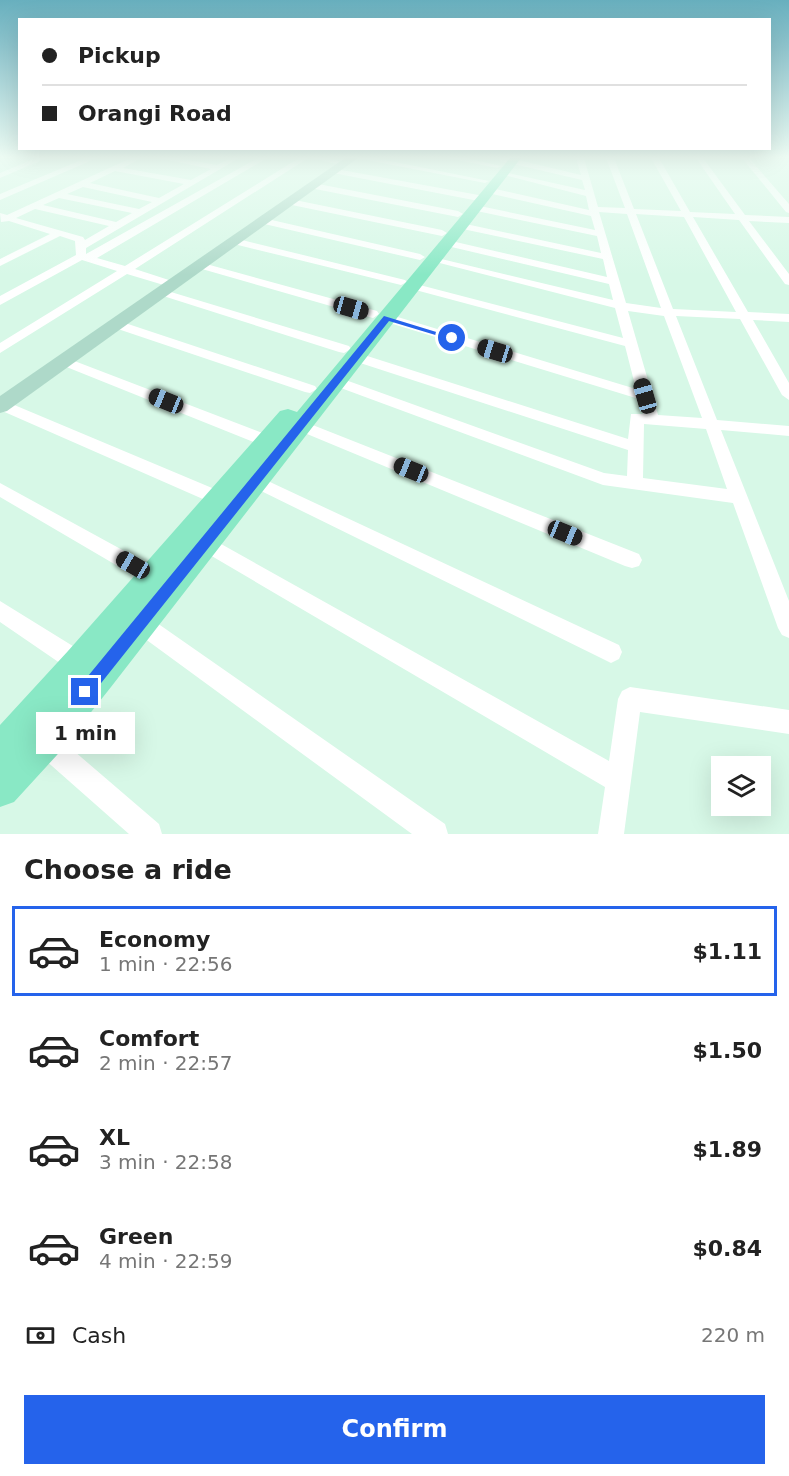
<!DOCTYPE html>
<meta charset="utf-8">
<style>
:root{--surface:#fff;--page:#f2f2f2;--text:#222;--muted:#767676;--line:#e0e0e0;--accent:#2563eb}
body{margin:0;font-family:"DejaVu Sans",sans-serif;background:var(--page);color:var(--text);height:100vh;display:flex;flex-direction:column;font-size:22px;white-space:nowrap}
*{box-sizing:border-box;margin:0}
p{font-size:20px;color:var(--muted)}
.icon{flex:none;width:33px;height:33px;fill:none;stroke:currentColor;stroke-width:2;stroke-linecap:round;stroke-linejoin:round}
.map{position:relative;height:834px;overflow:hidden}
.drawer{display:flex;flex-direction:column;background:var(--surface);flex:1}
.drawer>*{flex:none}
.hud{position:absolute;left:18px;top:18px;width:753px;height:132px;border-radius:0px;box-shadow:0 6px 24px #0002;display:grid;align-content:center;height:132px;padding:0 24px;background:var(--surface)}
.controls{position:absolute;left:711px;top:756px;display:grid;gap:12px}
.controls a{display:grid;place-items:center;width:60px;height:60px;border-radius:0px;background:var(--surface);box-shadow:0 6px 24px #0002;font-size:30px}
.end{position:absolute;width:27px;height:27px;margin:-14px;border:8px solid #2563eb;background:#fff;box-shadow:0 0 0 3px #fff}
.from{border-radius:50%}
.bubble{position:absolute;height:42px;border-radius:0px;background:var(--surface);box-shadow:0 6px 24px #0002;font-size:20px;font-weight:800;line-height:42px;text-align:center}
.car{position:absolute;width:18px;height:36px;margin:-18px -9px;border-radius:8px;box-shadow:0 0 4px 2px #0007;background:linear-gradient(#222 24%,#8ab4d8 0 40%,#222 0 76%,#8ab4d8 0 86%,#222 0)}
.hud b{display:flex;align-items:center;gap:21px;height:57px;font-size:22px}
.hud b+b{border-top:2px solid var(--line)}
.hud i{width:15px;height:15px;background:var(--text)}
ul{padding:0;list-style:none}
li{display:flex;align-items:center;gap:18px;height:90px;margin:0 12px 9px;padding:0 12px;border:3px solid transparent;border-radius:0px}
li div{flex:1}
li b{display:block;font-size:22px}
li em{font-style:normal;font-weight:800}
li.on{border-color:var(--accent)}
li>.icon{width:54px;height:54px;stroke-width:1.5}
h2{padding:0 24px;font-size:27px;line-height:72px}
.pay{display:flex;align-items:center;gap:15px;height:66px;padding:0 24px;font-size:22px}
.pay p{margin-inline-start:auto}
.action{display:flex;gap:12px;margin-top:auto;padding:12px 24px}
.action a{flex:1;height:69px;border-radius:0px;background:var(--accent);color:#fff;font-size:24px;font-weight:800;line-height:69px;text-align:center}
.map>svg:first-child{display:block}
</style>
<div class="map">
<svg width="789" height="834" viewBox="0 0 789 834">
<rect width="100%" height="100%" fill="#d7f8e7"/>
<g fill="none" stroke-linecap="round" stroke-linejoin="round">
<path fill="#fff" fill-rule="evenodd" d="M36,158h11l-47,20v-5z
M86,158h11l-97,42v-6z
M131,158h10l-18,10 68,12 20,-11 -53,-11h19l40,7 13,-7h9l-153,90v6l172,-96h9l-170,100 28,8 174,-108h9l-173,111 40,13v4h-8l-40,-12 -127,79v-10l117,-72 -35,-11 -82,45v-9l76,-41 -1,-14 -15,-5 -60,30v-7l50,-25 -41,-13 -8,1 -1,-9 7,2zM115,171l69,13 -25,14 -69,-15zM83,187l69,15 -13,7 -72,-15zM59,198l73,15 -16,9 -73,-17zM35,209l74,17 -24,14 -2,-3 -67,-19z
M311,158h17l21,6 -4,2z
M357,158h18l114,23 -4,2z
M447,158h19l35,8 -4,2z
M500,158h10l71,17 -5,-17h8l14,49 27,1 -19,-50h8l20,51 47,2 -30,-53h8l31,54 45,2 -39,-56h7l42,57 44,2v6l-40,-2 40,53v11l-4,-1 -46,-64 -46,-3 55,95 41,2v8l-36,-2 36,63v17l-7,-5 -42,-76 -64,-3 41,104 72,6v10l-68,-6 68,171v37l-7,-3 -4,-7 -45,-125 -130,-18 -273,-101 -2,-3 7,-4 5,1 264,95 23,3 1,-26 -277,-90 -2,-3 7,-4 5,1 267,85 3,-25h12l-4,-15 -256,-78 -2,-3 2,-3h8l245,74 -11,-43 -217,-58 -2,-2 6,-3 211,55 -8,-30 -187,-48 5,-3 180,43 -4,-16 -166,-39 -1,-2 5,-3 160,37 -4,-18 -145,-31 -2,-2 5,-3 140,30 -4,-17 -125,-26v-4l3,-1 120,25 -4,-14 -103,-23 -1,-2 4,-3 98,22 -3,-14 -86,-22 4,-2 81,18 -3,-10 -82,-19zM599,212l28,2 34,94 -35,-5zM636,214l48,3 52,95 -63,-3zM628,311l36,5 38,102 -44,-3zM644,424l62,5 21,60 -84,-11z
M742,158h7l40,46v9l-3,-1z
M336,169l148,27 4,3 -4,3 -151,-29v-4z
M313,183l145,28 5,3 -5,3 -148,-29v-4z
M290,199l152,31 5,3 -5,3 -155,-32v-4z
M263,218l157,36 5,3 -5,3 -160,-37v-4z
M234,238l171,42 2,2 -6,3 -171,-42 -1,-2z
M199,262l178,49 2,3 -6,4 -4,-1 -174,-50v-4z
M161,289l188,57 2,3 -7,4 -5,-1 -182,-58v-4z
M116,320l199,66 2,3 -7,4 -5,-1 -193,-65 -2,-3z
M64,357l209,80 2,4 -2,4h-12l-202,-81 -2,-3 2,-3z
M0,399l224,94 3,5 -3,5 -6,2 -6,-2 -212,-93z
M300,420l339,134 3,6 -3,6 -7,2 -7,-2 -330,-137 -3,-4 3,-4z
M255,475l364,170 3,7 -3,7 -8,4 -8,-4 -354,-174 -2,-4 2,-4z
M0,483l159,87 3,6 -3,6 -7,3 -7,-3 -145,-85z
M205,535l404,226 9,-62 4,-8 8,-4 159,23v24l-149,-22 -16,122h-26l7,-47 -407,-239 -2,-5 2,-5z
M0,601l89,55 3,8 -3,8 -8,3 -8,-3 -73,-50z
M140,613l7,3 298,208 3,10h-36l-279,-204 -3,-7 3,-7z
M44,730l9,3 106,91 3,10h-33l-94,-83 -3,-9 3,-9z"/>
<path fill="#aed9c9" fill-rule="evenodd" d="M345,158h13l-351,253 -7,2v-17z"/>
<path fill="#89e8c5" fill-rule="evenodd" d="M510,158h11l-410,529 -54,68 -43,47 -14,5v-82l68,-74 212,-240 8,-2 9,3z"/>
</g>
<linearGradient id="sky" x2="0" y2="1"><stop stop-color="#68afbe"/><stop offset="0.57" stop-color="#edfcf4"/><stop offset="1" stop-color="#edfcf4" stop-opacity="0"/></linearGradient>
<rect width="789" height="275" fill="url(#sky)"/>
<path fill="#2563eb" d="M384,316l72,22 -4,2 -63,-19 -299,376 -5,2 -6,-2 -2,-5 2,-5z"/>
</svg>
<div class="controls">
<a><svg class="icon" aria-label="layers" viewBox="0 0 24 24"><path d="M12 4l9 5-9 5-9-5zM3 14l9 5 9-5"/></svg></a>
</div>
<i class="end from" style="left:452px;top:338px"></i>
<i class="end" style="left:85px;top:692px"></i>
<div class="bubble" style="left:36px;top:712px;width:99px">1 min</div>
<i class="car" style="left:351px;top:308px;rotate:106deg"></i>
<i class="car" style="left:495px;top:351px;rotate:287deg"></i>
<i class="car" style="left:645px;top:396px;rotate:344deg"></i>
<i class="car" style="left:166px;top:401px;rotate:292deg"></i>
<i class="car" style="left:411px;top:470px;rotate:292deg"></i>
<i class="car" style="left:565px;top:533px;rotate:112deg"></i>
<i class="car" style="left:133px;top:565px;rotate:300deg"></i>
<div class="hud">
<b><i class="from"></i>Pickup</b>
<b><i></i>Orangi Road</b>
</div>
</div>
<section class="drawer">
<h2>Choose a ride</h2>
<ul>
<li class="on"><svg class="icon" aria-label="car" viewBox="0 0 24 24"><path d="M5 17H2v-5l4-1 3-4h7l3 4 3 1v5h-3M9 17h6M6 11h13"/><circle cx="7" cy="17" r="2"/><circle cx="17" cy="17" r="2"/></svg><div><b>Economy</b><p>1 min · 22:56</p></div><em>$1.11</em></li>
<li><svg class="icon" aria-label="car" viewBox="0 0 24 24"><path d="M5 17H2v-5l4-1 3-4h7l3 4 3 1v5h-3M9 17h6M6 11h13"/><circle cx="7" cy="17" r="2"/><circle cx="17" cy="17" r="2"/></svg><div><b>Comfort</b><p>2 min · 22:57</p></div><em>$1.50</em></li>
<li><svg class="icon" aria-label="car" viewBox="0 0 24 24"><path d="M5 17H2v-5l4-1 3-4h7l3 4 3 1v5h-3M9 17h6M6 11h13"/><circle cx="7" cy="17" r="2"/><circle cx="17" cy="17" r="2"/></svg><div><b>XL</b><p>3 min · 22:58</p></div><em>$1.89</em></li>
<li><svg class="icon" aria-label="car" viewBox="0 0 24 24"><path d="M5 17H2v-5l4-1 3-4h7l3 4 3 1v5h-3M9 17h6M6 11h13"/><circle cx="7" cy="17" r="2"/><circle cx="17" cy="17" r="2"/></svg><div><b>Green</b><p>4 min · 22:59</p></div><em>$0.84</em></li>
</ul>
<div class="pay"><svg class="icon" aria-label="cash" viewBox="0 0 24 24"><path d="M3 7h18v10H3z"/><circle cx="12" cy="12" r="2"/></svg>Cash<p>220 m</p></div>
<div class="action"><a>Confirm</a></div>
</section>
